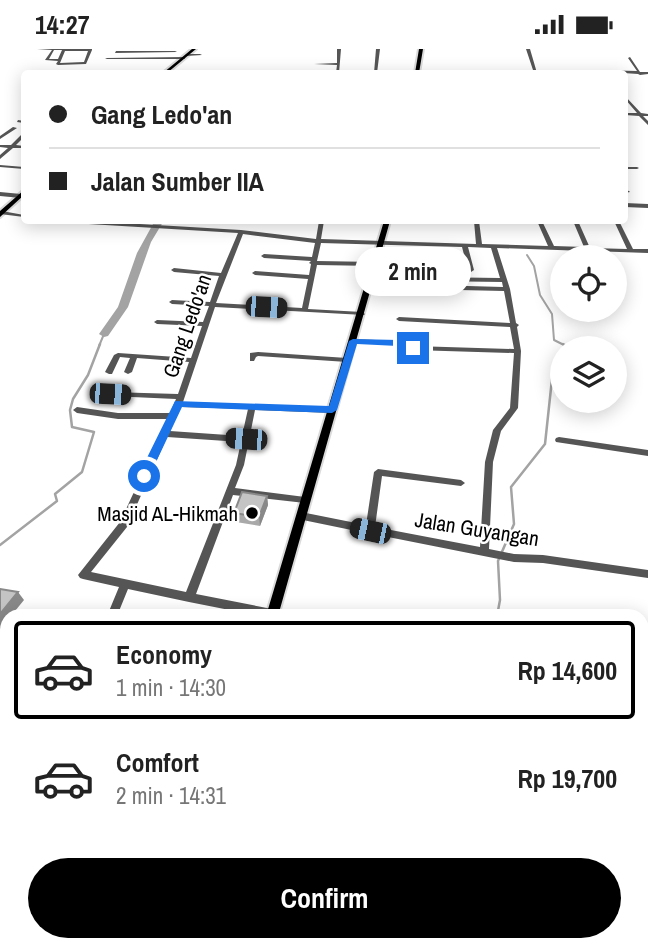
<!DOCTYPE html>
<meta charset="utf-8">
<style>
:root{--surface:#fff;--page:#f2f2f2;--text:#222;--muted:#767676;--line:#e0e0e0;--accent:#000}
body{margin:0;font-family:"Archivo Narrow",sans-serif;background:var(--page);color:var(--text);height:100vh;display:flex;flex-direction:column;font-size:26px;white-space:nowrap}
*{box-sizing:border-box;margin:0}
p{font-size:23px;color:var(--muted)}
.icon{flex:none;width:38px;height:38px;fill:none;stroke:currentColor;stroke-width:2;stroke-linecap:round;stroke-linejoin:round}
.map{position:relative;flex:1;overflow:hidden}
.side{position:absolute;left:0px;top:560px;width:649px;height:343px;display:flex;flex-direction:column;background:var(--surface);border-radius:21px 21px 0 0;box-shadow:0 4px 18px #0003}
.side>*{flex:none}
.top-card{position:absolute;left:21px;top:21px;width:607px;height:154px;border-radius:7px;box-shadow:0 4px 18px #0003;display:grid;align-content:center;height:154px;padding:0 28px;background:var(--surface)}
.buttons{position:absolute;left:550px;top:196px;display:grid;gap:14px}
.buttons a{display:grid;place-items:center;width:77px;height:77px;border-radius:50%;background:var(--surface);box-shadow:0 4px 18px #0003;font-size:35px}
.end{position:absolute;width:32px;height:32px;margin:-16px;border:9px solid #1a73e8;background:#fff;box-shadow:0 0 0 4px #fff}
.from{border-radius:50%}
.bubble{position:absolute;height:49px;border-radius:24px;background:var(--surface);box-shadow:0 4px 18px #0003;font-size:23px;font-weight:800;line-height:49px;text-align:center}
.car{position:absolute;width:21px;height:42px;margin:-21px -10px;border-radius:9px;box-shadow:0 0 5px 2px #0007;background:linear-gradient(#222 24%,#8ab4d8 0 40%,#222 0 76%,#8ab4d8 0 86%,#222 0)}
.top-card b{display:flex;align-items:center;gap:24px;height:66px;font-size:26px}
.top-card b+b{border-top:2px solid var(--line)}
.top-card i{width:18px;height:18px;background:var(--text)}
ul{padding:12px 0 0;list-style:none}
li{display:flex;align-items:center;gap:21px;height:98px;margin:0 14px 10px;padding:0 14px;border:4px solid transparent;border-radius:7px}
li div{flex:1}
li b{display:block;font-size:26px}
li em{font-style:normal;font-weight:800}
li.active{border-color:var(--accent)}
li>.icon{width:63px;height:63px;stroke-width:1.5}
.primary-button{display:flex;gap:14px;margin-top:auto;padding:14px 28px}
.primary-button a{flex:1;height:80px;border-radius:42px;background:var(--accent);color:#fff;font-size:28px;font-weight:800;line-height:80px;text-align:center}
.status{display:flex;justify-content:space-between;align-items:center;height:49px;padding:0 35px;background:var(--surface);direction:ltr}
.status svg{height:19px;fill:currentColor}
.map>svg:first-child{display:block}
</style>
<div class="status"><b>14:27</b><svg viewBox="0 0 49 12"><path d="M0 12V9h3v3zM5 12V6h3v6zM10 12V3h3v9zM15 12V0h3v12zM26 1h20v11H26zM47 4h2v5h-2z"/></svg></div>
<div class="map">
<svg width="648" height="903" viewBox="0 0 648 903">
<rect width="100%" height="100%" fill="#fff"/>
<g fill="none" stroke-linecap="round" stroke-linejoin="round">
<path stroke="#a3a3a3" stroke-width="2" d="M527,206l7,11 6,29 12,19 2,26 12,6
M99,297l5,-12"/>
<path stroke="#a3a3a3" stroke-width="2.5" d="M563,295l7,4
M0,496l57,-44 -2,-7 27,-22 12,-40 -22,-5 -2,-17 3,-11 15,-24 12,-31
M497,567l3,-16 -2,-39 16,-37 -3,-37 34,-43 7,-65 10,-19"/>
<path stroke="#a3a3a3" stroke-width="3.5" d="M380,903l6,-7"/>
<path fill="#a3a3a3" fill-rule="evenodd" d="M127,172l36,1 -12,20 -23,65 -20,29 -4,1 -5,-3 19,-27 19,-54 16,-29h-22z"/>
<defs>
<path id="major" d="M192,0h4l-29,24h-4z
M419,0h4l-4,24h-4z
M24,141v5l-24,22v-6z
M384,172h6l-112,395h-12z
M171,896h16l-2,7h-16z"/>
</defs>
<use href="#major" stroke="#dbdbdb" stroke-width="4"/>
<path fill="#555" fill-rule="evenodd" d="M37,0h55v1l-6,14 -28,1 -2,-1 2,-3 -13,-1 7,-10zM54,1h8l-4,9h-9zM65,2h23l-4,11 -24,1z
M337,0h4l-2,24h-3l1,-8 -23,-1 23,-1z
M376,0h4l-3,24h-3z
M526,0h4l7,24h-3z
M116,2h59l2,1 -62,1z
M187,5h13l2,1 -16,1z
M184,8l1,2h-80l2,-1z
M630,8l10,15h8v2l-8,1 -2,-1 -44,-3 2,-1 41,1 -9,-13z
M625,47l16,17 7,1v2h-5l5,5v4l-9,-9 -14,-1v-2h12l-12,-14z
M18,71l6,1v2l-7,-1z
M13,78l4,1 -17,11v-3z
M22,85h2v3l-8,8 8,1v2h-11l-13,11v-4l8,-7 -8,-1v-2h11z
M0,116l24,2v2l-24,-2z
M625,118h12l2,1 -2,1h-12z
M625,141l4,1 1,1 -5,1z
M0,143l21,2 3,2 -3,2 -21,-2z
M625,154l23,1v4l-23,-1z
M2,162l22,4v2l-24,-3v-2z
M70,172h19l152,9 75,9 3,-18h5l-3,18 155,5 -2,-23h5l3,23 66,2 -11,-25h5l12,25 30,1 -11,-26h5l12,27 37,1 -13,-28h5l14,28h15v4l-57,-2 3,6h-6l-2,-6 -89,-3 13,41 6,34 3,2 -2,2 4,24 -3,57 -17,23 -8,31 -4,87 25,5 29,1 105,15v8l-105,-15 -29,-1 -141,-28 -3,1 -4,-2 -68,-14 -1,-3 1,-3 3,-1 65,13 8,-53 4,-3 83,11 4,3 -4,3 -79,-10 -7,51 105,20 5,-85 8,-32 17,-22 4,-55 -101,-3 -15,-5 -45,-2 -3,-2 3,-2 46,2 15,5 100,3 -4,-22 -111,-6 -3,-2 3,-2 111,6 -6,-32 -134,-3 -3,-2 3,-2 55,1v-6l3,-2 72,1 -9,-30 -23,-1 6,23 -3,2 -3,-2 -6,-23 -141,-4 -4,18 59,1 3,2 -3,2 -59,-1 -9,44 54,3 3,2 -1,1 -149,-8 -32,95 149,5 4,3 -4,3 -77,-3 -11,55 -9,23 70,9 3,1 1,2 -1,2 -3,1 -72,-8 -37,99 76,15 4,2 1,3 -1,2h-16l-71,-14 -61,-13 -11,27h-10l12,-29 -36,-8 -3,-1 -2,-3 42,-53 48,-103h-50l-41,-6 -4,-3 4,-3 41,6h52l6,-14 -66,-3 -4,-2 4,-2 68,2 11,-32 -52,-4 -5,14 -4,2 -4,-2 6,-14 -10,-1 -8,17h-3l-4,-2 9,-17 4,-2 73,5 11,-32 -45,-2 -3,-2 3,-2 46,2 6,-16 -37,-2 -3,-2 3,-2 38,2 9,-26 -45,-4 -3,-2 3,-2 47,5 17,-40 -166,-10zM243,185l72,9 -3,14 -48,-3 -3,2 3,2 47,3 -2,2 2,1 -2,11 -54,-4 -3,2 3,2 53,4 -6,29 -86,-5zM431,232l71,1 1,5 -72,-2zM181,358l67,2 -6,27 -72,-5zM167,388l74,5 -5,23 -50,127 -95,-20 36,-45z
M258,303l89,6 4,2 -4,2 -89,-6 -2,1 -2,4h-4v-8z
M559,388l89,13v6l-92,-14 -1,-2 1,-2z
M0,627l7,1v10l-7,-1z
M0,749l7,1v12l-7,-1z
M7,793v20l-2,6 -5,2v-21l2,-6z"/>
<use href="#major" fill="#000" fill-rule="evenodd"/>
</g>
<path fill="#a9a9a9" d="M267,447l1,9 -8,21 -24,-4 -2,-9z"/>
<path fill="#898989" d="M267,447l1,9 -8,21 -1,-9z
M18,543l6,8 -13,16h-4v5l-7,9v-16z"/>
<path fill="#c4c4c4" stroke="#898989" stroke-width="2" d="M242,443l25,4 -8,21 -25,-4z
M0,540l18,3 -18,22z"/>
<path fill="#1a73e8" d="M353,290l46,1 18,8 -4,3 -15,-5 -41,-2 -20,66 -5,3 -150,-6 -34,72h-8l-2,-3 37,-75 154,5 20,-65z"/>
<circle fill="#000" stroke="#fff" stroke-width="2.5" cx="252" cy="464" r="7"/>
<g text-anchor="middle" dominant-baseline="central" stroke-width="5" stroke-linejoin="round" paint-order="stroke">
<g font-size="21" fill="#000" stroke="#fff">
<text transform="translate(187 277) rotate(-71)">Gang Ledo'an</text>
<text transform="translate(477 480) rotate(9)">Jalan Guyangan</text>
</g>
<g font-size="21" fill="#000" stroke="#fff" text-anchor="end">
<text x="238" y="464">Masjid AL-Hikmah</text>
</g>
</g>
</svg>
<div class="buttons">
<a><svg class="icon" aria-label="locate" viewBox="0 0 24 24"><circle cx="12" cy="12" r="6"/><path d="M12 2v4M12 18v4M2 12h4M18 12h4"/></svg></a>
<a><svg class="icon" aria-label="layers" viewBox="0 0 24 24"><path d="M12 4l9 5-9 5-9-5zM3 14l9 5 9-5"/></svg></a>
</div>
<i class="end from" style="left:144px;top:427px"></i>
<i class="end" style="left:413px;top:299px"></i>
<div class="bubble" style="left:355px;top:198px;width:116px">2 min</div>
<i class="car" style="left:266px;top:258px;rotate:93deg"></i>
<i class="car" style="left:110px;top:345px;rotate:93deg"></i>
<i class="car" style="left:246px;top:390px;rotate:274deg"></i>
<i class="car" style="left:370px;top:482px;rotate:282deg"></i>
<div class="top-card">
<b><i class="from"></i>Gang Ledo'an</b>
<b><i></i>Jalan Sumber IIA</b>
</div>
<section class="side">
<ul>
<li class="active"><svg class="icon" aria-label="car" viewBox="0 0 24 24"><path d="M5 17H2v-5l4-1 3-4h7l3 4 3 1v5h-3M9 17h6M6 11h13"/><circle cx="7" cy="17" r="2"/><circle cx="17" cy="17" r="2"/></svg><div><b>Economy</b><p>1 min · 14:30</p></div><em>Rp 14,600</em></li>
<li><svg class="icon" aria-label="car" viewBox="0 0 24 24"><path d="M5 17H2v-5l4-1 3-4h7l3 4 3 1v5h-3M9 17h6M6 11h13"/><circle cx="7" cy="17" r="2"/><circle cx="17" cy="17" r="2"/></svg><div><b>Comfort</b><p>2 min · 14:31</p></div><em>Rp 19,700</em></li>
</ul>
<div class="primary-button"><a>Confirm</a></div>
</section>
</div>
